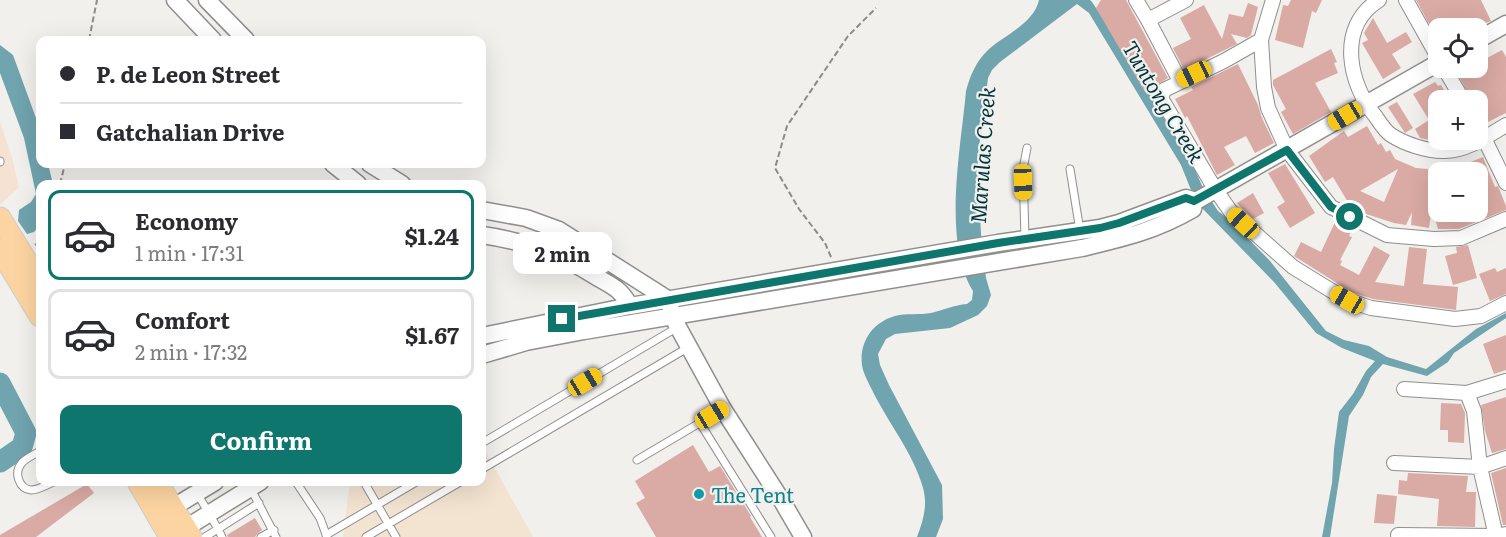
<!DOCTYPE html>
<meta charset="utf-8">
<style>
:root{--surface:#fff;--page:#f7f7f7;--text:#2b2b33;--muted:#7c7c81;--line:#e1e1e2;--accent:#0f766e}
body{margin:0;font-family:Literata,serif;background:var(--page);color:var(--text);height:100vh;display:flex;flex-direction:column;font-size:22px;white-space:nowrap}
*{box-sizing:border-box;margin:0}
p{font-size:20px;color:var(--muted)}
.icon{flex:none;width:33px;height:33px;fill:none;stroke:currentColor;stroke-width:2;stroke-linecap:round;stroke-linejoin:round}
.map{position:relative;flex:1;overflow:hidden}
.panel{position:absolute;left:36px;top:180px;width:450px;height:306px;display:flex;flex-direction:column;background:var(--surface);border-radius:12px;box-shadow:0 6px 24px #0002}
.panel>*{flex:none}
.top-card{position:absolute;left:36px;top:36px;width:450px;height:132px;border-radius:12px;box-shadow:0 6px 24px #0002;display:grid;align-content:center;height:132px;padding:0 24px;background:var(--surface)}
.buttons{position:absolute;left:1428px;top:18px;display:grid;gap:12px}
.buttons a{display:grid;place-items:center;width:60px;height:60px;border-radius:12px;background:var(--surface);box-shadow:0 6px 24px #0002;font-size:30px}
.end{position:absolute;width:27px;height:27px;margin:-14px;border:8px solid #0f766e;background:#fff;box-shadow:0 0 0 3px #fff}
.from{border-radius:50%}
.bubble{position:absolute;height:42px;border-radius:12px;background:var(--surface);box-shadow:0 6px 24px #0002;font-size:20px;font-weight:700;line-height:42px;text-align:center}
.car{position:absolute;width:18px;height:36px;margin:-18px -9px;border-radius:8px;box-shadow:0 0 4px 2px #0007;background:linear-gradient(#f5c518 24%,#345 0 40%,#f5c518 0 76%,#345 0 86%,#f5c518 0)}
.top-card b{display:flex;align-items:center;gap:21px;height:57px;font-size:22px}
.top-card b+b{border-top:2px solid var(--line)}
.top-card i{width:15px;height:15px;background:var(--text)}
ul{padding:10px 0 0;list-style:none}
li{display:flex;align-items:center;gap:18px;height:90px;margin:0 12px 9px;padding:0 12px;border:3px solid var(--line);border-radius:12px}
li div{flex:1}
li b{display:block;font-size:22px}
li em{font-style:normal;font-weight:700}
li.active{border-color:var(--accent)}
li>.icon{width:54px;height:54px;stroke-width:1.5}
.primary-button{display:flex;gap:12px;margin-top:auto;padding:12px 24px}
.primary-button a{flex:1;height:69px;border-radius:12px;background:var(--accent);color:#fff;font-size:24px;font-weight:700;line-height:69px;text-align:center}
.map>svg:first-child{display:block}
</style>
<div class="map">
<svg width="1506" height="537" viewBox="0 0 1506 537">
<rect width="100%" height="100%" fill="#f1f0ec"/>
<path fill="#f3e3d1" d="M482,445l51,92h-190l7,-55h132z"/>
<path fill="#f6e2d3" d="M0,122l12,35 7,30 -19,18z"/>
<path fill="#70a4af" d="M1039,0h51l2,2 51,76 23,43 18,24 19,43 15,23 13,10 39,40 56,70 18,9 25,6 18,11 39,12 50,-40 30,-16v5l-52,35 -6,9 -21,14 -44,-12 -12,13 -8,18 -14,21 -19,121h-8l10,-54 2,-34 5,-37 14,-18 13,-23 9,-10 -33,-13 -26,-15 -42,-51 -73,-75 -10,-17 -10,-25 -92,-152 -12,-9 -77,58 -8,8 -4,8 -10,77v24l3,55 5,44 5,17 -4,11 -9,9 -28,13 -55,6 -9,5 -8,15 2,11 9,20 53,100 1,34 -7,18h-19c6,-16 11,-31 6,-49 -9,-33 -33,-63 -49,-94 -4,-9 -11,-20 -12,-29 -3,-23 11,-43 33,-49 11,-3 25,-1 36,-3 13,-3 23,-8 36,-9l5,-4 1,-9c-31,-49 -12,-143 -7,-200 4,-15 10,-30 23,-42 16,-14 45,-26 50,-49z
M0,45l13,10 27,74v35h8l5,20h-13v41l-6,7 -7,2 -9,-13 1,-11 12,-8 5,-8 -12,-56 -24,-65z"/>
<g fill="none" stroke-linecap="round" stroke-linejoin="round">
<path stroke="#70a4af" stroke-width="21" d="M0,383l26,50 -4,14 -22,15"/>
</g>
<path fill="#daaaa4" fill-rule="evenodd" d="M1101,0h25l42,78 -23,14 -49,-84z
M1291,0h31l-6,13 -4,-2 -9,37 -28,-8 8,-35 5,1z
M1416,0h65l10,21 -20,7h-33v12z
M1248,3l10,4 -7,28 -4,3 -16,-4 6,10 -53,26 -11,-22 18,-9 -11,-21 24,-13 18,34 7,-25 14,3z
M1373,18l14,25 19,-11 6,10 -20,12 9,14 -18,11 -21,-36 6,-3 -4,-7z
M1331,49l6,13 -3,1 4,10 -23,10 16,29 -38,22 -12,-22 5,-3 -13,-24v-5z
M1502,50l4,7v56l-18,9 -6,-12 -4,3v-13h-6l-18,-32h24v-5z
M1238,64l20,41 4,13 12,25 -19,10 -9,-17 -22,11 11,18 -18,10 -30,-59 -2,2 -10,-19 18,-9 -2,-3z
M1435,82l3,4 3,-1 9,15h-12v32l-5,-9v15l-4,2 -9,-2 -5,-9 14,-9 -16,-26z
M1397,102l16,26 -8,5 -17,-26z
M1367,126l11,19 3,-2 5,9 4,-2 5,9 21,9 12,1v3l9,1 -8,55 -18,-3 1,-13 -6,13 -12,-2 -31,-10 -16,-8 2,-1 -16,-27 -8,5 -16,-26 35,-25 4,6zM1398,169l-14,33 -24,-11z
M1483,157l12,30 3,-1 8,20v4l-47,19h-21l-5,-17h45v-15l3,-2 -3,-8v-15h-26v-2l17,-5 -1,-2z
M1285,164l30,49 -25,15 -13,-21 8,-5 -17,-29z
M1253,193l11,20 -11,6 -16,-16z
M1336,220l17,8 -4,8 3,1 -12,23 2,1 -2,4 19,10 15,-29 16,9 -15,27 29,4 5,-39 18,2 -4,35 35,3 -2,23 -83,-11 -22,-7 -57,-36 7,-14 20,10z
M1468,245l9,33 -24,7 -8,-29 12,-3 -1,-6z
M1495,268l2,4 9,-4v26l-16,7 -11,-27z
M1506,335v35l-12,4 -11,-30z
M1506,397v52l-14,4 -7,-22 -4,-26z
M1441,403l20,1 4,9 -1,30 -16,-1v-12h-8z
M693,445l16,27 11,-6 31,50 -1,1 12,20h-106l-20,-34 9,-5 -10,-17z
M1506,468v57h-3l-12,-52z
M1408,473l60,3 -2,16h10l-1,35 -38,-1 2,-27 -41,-5 1,-14 8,1z
M87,484l7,9 -58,44h-36v-2z
M1377,494l20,2 -3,28 -20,-1z
M255,518l7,12 -5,4 -2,3h-27l-1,-2z"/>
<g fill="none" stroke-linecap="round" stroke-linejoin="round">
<defs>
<path id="service" d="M0,161v1
M1070,169l10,62
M1025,238l-2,-69 4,-21
M700,423l71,114
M482,443l196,-116
M40,451c-6,4 -15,7 -19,13 -7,9 -2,25 10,26 7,0 16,-5 22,-8
M637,460l86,-51
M482,469l207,-122
M296,482l24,36 7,19
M364,482l32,55
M251,489l25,48
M197,493l21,36 -13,8
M326,535l90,-53
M222,537l-4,-8 41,-26
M261,537l13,-7
M366,537l94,-55"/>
<path id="minor" d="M1136,0l12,20 32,61
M1273,0l-12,40 3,47 4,21 19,42 44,57 56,28 47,4 27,-1 45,-19
M1379,0c-43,27 -30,85 -3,117 4,6 9,14 15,18 14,9 35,16 52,16 22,1 45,-15 63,-26
M1406,0l32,57
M1148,20l38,-20
M1261,40l-37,21 -60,29 -3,8 54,91 16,23 62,55 34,21 20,12 24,8 84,11 26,-3 25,-13
M1444,68l19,32
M1478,126l28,57
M1404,389l63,4 39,-12
M1467,393l7,18 6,56 16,69
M1394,463l86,4 26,-9
M1398,535l98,1 10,-2"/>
<path id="tertiary" d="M175,0l38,40
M207,0l39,40
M1478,40l28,-16
M333,164l25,20
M370,164l32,20
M482,210l44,8 33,12 110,70 3,16 51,93 59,92 21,36
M482,235c42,6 77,18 113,41 17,10 25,12 35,30
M482,336l148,-30 368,-63 102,-15 19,-5 67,-25 10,3 242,-138
M482,355l44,-13 58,-11 498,-83c42,-10 73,-17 111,-39l1,-8
M162,514l53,-32
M176,534l84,-52"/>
<path id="primary" d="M0,218l40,65
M0,250l40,66
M138,482l32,55
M157,482l34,55"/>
</defs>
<use href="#service" stroke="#908f8c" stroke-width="9"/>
<use href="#minor" stroke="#908f8c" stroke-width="16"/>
<use href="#tertiary" stroke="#908f8c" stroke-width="19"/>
<use href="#primary" stroke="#cecdcd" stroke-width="23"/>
<path stroke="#8c8b88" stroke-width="2" stroke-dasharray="6 3" stroke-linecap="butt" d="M89,40l8,-40
M60,184l5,-20
M35,245l5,-4
M831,257l-6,-14 -26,-34 -24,-41 12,-42 61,-90 28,-28"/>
<use href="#service" stroke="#fff" stroke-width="7"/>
<use href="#minor" stroke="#fff" stroke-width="14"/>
<use href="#tertiary" stroke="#fff" stroke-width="16"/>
<use href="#primary" stroke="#fcd4a1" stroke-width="21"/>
</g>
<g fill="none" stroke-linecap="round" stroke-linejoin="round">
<path stroke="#0f766e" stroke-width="8" d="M562,319l436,-76 102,-15 19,-5 67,-25 8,3 93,-51 44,57 19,10"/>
</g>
<circle fill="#0f9aa8" stroke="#f1f0ec" stroke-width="2" cx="699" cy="494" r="6"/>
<g text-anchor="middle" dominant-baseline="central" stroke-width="4.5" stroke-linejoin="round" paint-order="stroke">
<g font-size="20" fill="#0d838f" stroke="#f1f0ec" text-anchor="start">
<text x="711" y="494">The Tent</text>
</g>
<g font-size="21" font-style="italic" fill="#01353e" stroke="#f1f0ec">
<text transform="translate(1165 101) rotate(59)">Tuntong Creek</text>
<text transform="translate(981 155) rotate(-86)">Marulas Creek</text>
</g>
</g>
</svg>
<div class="buttons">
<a><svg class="icon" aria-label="locate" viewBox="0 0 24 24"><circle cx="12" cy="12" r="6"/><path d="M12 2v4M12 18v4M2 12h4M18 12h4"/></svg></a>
<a>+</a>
<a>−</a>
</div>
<i class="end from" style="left:1350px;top:217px"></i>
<i class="end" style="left:562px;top:319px"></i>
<div class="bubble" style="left:513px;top:232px;width:99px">2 min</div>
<i class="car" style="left:1194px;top:74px;rotate:245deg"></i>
<i class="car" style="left:1345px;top:116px;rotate:239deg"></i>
<i class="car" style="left:1023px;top:182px;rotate:178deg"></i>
<i class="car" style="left:1243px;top:223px;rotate:313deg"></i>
<i class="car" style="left:1347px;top:300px;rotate:300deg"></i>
<i class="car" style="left:585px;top:382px;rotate:59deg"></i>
<i class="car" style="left:712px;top:415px;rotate:59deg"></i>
<div class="top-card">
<b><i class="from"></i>P. de Leon Street</b>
<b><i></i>Gatchalian Drive</b>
</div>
<section class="panel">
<ul>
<li class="active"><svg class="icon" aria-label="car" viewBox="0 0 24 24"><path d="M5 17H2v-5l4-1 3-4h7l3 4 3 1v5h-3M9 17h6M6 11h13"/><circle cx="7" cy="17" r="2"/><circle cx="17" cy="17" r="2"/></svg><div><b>Economy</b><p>1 min · 17:31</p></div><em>$1.24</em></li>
<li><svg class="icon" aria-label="car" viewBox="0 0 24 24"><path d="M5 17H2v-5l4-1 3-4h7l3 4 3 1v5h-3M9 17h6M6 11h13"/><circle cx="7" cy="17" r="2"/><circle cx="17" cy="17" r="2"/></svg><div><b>Comfort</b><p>2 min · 17:32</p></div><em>$1.67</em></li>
</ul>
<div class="primary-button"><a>Confirm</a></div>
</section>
</div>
